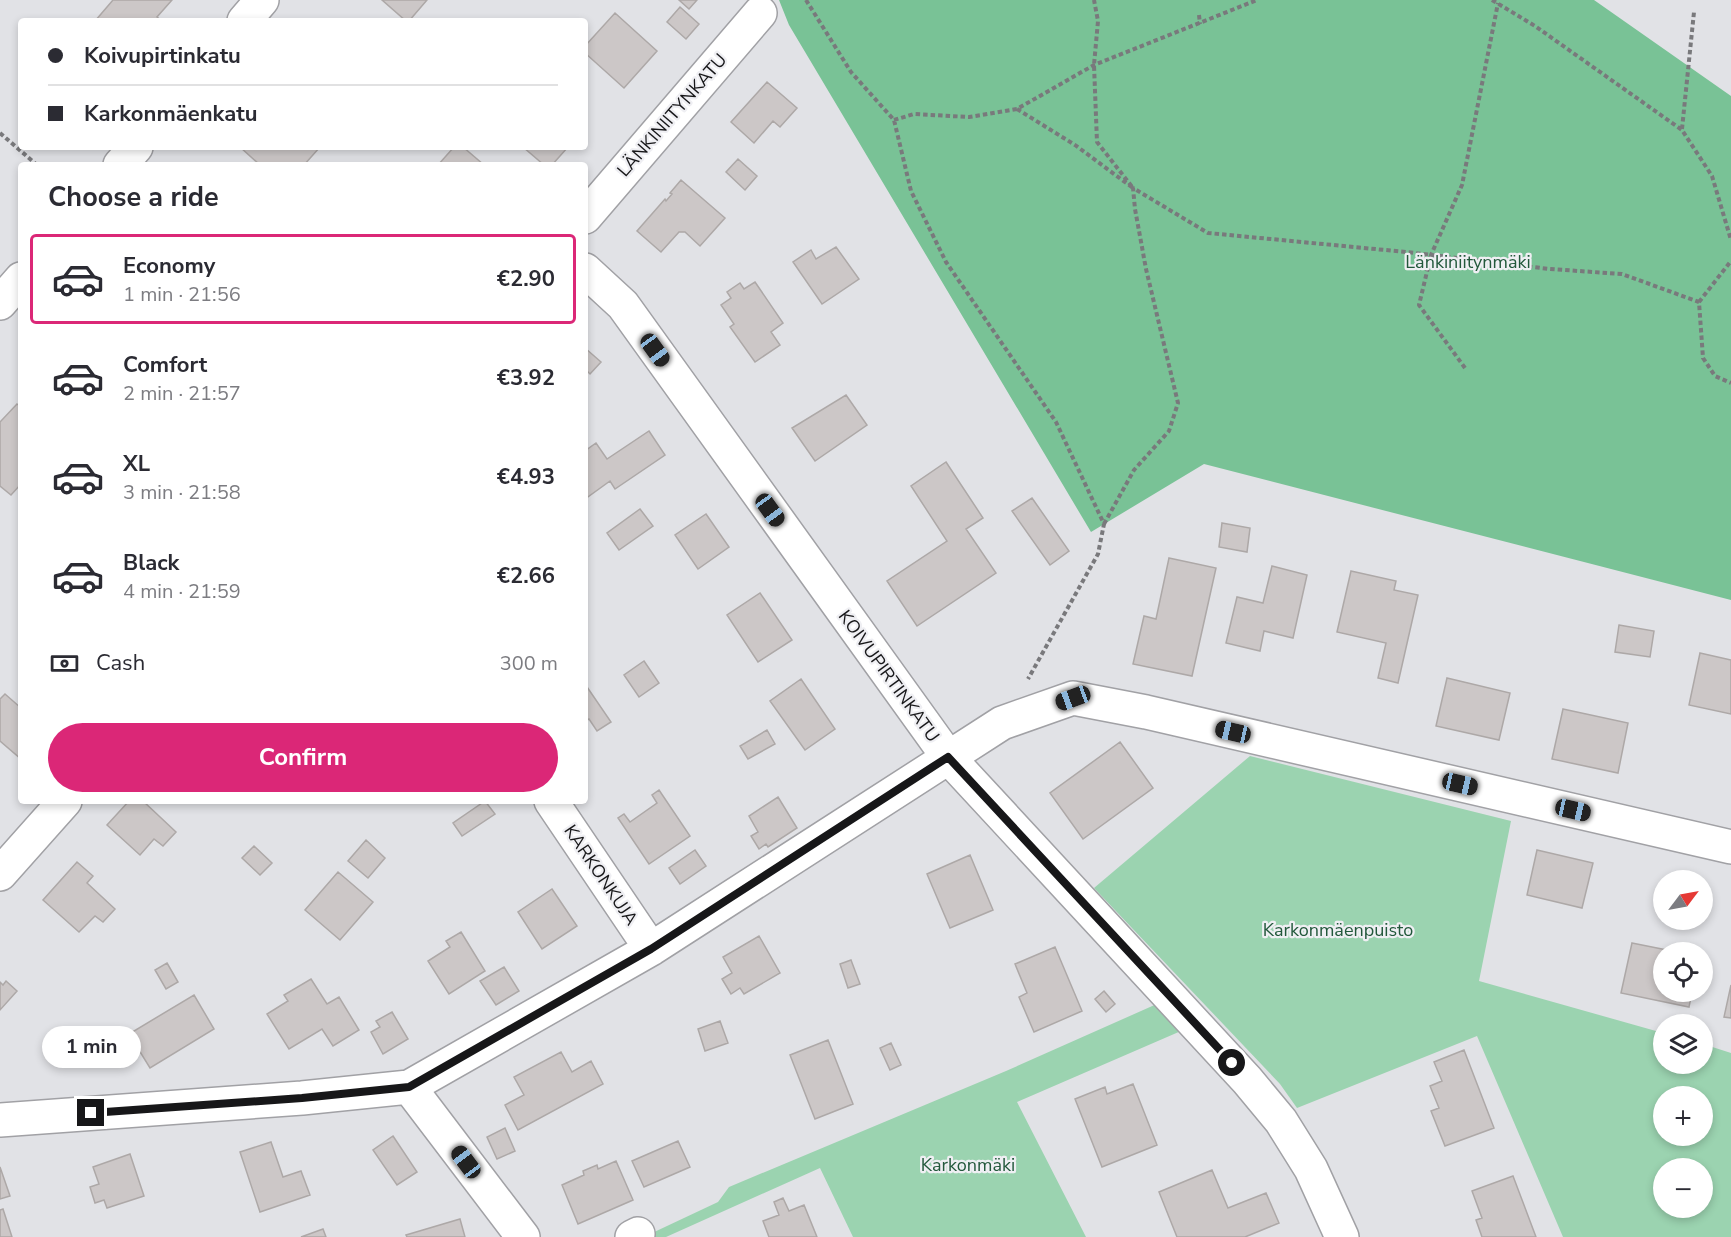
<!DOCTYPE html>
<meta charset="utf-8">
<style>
:root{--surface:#fff;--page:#f2f2f3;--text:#2b2b33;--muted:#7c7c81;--line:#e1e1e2;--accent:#db2777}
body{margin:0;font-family:"Nunito Sans",sans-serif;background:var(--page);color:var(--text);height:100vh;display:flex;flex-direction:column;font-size:22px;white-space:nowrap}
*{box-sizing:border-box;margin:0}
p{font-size:20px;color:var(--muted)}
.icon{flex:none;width:33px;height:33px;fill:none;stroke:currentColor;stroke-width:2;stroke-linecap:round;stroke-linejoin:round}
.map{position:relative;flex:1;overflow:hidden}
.panel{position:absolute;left:18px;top:162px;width:570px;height:642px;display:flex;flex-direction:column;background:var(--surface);border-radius:6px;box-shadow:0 3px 9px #0003}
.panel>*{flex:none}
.guide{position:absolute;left:18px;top:18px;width:570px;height:132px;border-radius:6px;box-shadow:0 3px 9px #0003;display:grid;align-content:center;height:132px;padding:0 30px;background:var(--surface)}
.needle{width:39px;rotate:58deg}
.fabs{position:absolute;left:1653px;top:870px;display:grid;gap:12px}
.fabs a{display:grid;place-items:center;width:60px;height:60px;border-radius:50%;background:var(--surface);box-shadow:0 3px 9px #0003;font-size:30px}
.end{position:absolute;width:27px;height:27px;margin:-14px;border:8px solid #171719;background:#fff;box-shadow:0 0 0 3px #fff}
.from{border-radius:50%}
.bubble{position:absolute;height:42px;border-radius:21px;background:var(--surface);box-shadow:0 3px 9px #0003;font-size:20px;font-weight:700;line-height:42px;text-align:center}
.car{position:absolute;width:18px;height:36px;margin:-18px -9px;border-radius:8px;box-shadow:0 0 4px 2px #0007;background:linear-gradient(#222 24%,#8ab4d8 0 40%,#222 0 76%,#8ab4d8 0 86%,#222 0)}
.guide b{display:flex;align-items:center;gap:21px;height:57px;font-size:22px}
.guide b+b{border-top:2px solid var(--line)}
.guide i{width:15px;height:15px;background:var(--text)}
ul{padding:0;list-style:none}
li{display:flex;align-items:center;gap:18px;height:90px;margin:0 12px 9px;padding:0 18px;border:3px solid transparent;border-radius:6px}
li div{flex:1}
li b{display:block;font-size:22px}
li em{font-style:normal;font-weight:700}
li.active{border-color:var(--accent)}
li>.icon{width:54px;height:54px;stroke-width:1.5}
h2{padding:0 30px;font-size:27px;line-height:72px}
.pay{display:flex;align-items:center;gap:15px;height:66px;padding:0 30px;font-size:22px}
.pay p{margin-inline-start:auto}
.primary-button{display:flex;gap:12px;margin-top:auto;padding:12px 30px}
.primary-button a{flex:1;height:69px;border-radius:36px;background:var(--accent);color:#fff;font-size:24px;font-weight:700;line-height:69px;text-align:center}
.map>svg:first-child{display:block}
</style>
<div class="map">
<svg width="1731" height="1237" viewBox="0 0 1731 1237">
<rect width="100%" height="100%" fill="#e1e2e6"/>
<path fill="#9bd3b0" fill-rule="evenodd" d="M1250,756l261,65 -32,160 184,52 1,31h38l1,-20 28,9v184h-168l-86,-201 -180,72 -17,-24 -186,-196zM1664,1096h38v40h-38zM1664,1168h38v40h-38z
M1159,1003l22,28 -164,71 69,135h-233l-33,-69 -154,69h-14l-2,-3 68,-32 11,-15 277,-116z"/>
<path fill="#79c296" d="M779,0h815l137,96v504l-527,-136 -113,68 -302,-507z"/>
<path fill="#ccc7c7" stroke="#ada8a7" stroke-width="1.5" d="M113,0h59l-15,17 5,4h-67z
M382,0h45l-18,21h-3z
M679,0h18l-8,9z
M680,7l19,17 -13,15 -19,-17z
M615,13l42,38 -33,37 -39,-35v-7z
M767,82l30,26 -17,19 -7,-6 -19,22 -23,-21z
M240,147h80l-16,18h-44z
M454,147h9l21,18h-46z
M523,147h45l-16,18h-8z
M738,159l19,17 -12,14 -19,-18z
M681,180l44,38 -25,28 -15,-14h-6l-18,20 -24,-21 28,-32 1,2 6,-7 -2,-1z
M836,247l23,32 -37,25 -29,-42 18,-12 5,9z
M755,282l28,41 -12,9 9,13 -25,17 -25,-35 4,-3 -13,-19 10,-7 -4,-6 13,-9 4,6z
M585,348l16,14 -11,12 -5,-5z
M846,395l21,30 -52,36 -23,-33z
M17,404l4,3v77l-10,11 -11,-9v-64z
M649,431l16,24 -50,34 -5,-8 -25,18v-48l11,-8 11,16z
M946,462l37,56 -17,11 30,44 -79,53 -30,-45 60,-40 -36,-55z
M1032,498l37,53 -19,14 -38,-54z
M640,509l13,17 -34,24 -12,-17z
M706,514l23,33 -31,22 -23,-34z
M1222,523l28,5 -3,24 -28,-5z
M1169,558l47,10 -24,108 -59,-12 11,-48 12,3z
M1272,566l35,9 -14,63 -29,-7 -4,20 -34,-8 11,-46 26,6z
M1351,571l45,10 -2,9 24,5 -20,88 -20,-5 8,-35 -49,-11z
M760,593l32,47 -34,22 -31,-47z
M1619,625l35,6 -4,26 -35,-5z
M1700,653l31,7v54l-42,-9z
M644,661l15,22 -20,14 -15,-22z
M1447,678l63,15 -11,47 -63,-14z
M801,679l34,50 -30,21 -35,-49z
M585,684l26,38 -14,9 -8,-12 -4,2z
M5,694l16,14v51l-21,-18v-42z
M1563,709l65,14 -10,50 -66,-14z
M767,730l8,14 -27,15 -8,-13z
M1120,742l33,46 -70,51 -33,-46z
M659,790l31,46 -41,28 -31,-46 6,-4 6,8 27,-19 -5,-8z
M778,797l19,31 -29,19 -2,-3 -7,5 -8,-13 7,-4 -9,-16z
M129,801h14l33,31 -13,14 -9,-7 -14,16 -33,-30z
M485,801l10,13 -33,22 -9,-13z
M366,840l19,18 -17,20 -20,-17z
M254,846l18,17 -12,12 -18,-17z
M695,850l11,16 -26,18 -11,-16z
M1537,850l56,13 -11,45 -55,-13z
M970,855l23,55 -43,18 -23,-54z
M77,862l16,14 -6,7 28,26 -12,13 -8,-6 -16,16 -36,-32z
M338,872l35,30 -33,38 -35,-30z
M552,889l25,37 -35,23 -24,-37z
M461,932l24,39 -36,23 -21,-33 22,-14 -4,-6z
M759,936l21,37 -36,21 -4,-6 -9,6 -9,-15 10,-6 -9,-16z
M1632,943l45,9h-13v40h28l-3,15 -68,-14z
M1055,947l27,64 -48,21 -15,-35 8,-4 -12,-29z
M851,960l9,24 -12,4 -8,-24z
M167,963l11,19 -12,7 -11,-19z
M504,967l15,24 -23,14 -16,-24z
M311,979l16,25 12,-7 20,33 -26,16 -11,-17 -33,20 -22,-35 21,-13 -4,-6z
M6,981l11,10 -17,19v-28l3,3z
M1731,985v33l-7,-1z
M1104,991l11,13 -9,8 -11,-13z
M194,995l20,34 -64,39 -21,-34z
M392,1012l16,27 -25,15 -12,-22 9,-5 -4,-6z
M720,1021l8,22 -23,8 -7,-22z
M828,1040l25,64 -38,15 -25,-64z
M891,1043l10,22 -11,5 -10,-22z
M1464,1050l30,78 -49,18 -14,-35 8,-3 -9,-22 12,-5 -8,-19z
M561,1052l11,20 19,-11 12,23 -85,46 -13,-25 19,-10 -10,-18z
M1133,1084l24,61 -55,22 -27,-68 30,-12 2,7z
M505,1128l10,23 -18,8 -10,-22z
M393,1136l24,36 -20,13 -24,-35z
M678,1141l12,26 -46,20 -12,-26z
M271,1142l12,35 18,-6 9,24 -50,17 -20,-60z
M130,1154l14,42 -37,12 -3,-8 -9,3 -5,-16 9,-3 -6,-17z
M616,1161l17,39 -55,24 -16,-39 22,-10 -1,-4 14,-6 1,4z
M0,1167l10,29 -10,3z
M1212,1170l16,38 38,-15 13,30 -34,14h-68l-18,-45z
M1513,1176l23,61h-54l-6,-17 6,-2 -10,-27z
M783,1198l6,13 15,-6 13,32h-48l-6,-16 16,-6 -5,-13z
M3,1209l9,28h-12v-27z
M460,1219l5,18h-58l-1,-2z
M323,1229l3,8h-25z"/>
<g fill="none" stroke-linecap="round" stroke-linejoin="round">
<defs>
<path id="minor" d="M244,21l18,-21
M120,165l16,-18
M585,217l175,-204
M585,270l38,35 325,452 299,323 34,41 30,48 31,68
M0,303l21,-24
M551,801l100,148
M0,874l65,-73
M409,1087l114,150
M0,1120l302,-22 107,-11 242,-138 351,-226 71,-25 73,14 585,135
M632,1237l6,-3"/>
</defs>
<use href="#minor" stroke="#a1a1a5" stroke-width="36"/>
<path stroke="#79797c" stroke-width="4" stroke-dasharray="4.5 3" stroke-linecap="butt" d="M806,0l45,72 43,48 17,71 35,71 110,160 48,102 -6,30 -70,125
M1492,0l43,26 147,104 30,46 19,64
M1199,15l1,9
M1017,109l58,36 58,43 -36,-46 -3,-77 4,-44 -4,-21
M894,120l20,-6 55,3 48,-8 77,-44 163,-65
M1682,129l12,-117
M0,133l37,32
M1699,302l32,-41
M1465,368l-46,-63 12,-50 31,-70 36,-182
M1104,524l30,-54 35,-39 9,-28 -32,-134 -11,-60 -2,-21 75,45 198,19 144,17 72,5 77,28 4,56 12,18 16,7"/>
<use href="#minor" stroke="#fff" stroke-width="33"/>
</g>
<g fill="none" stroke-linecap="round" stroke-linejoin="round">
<path stroke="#171719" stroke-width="8" d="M91,1113l211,-15 107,-11 242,-138 297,-192 284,306"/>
</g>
<g text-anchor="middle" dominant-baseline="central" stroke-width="4.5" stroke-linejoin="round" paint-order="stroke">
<g font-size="18" fill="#171719" stroke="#efeff3">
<text transform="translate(672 115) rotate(-49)">LÄNKINIITYNKATU</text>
<text transform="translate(889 676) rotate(54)">KOIVUPIRTINKATU</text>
<text transform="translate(601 875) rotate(56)">KARKONKUJA</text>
</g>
<g font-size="18" fill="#22583b" stroke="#efeff3">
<text x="1468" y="262">Länkiniitynmäki</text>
<text x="1338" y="930">Karkonmäenpuisto</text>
<text x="968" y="1165">Karkonmäki</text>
</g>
</g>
</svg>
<div class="fabs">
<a><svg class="needle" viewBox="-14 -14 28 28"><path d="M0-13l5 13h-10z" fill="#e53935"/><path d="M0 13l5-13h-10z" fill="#7c7c81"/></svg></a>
<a><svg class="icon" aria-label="locate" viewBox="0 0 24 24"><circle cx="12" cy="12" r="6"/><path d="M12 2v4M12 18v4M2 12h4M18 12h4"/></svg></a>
<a><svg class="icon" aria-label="layers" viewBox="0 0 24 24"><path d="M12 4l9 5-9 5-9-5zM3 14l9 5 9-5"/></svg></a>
<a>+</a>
<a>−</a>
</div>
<i class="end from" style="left:1232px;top:1063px"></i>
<i class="end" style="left:91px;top:1113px"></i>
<div class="bubble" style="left:42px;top:1026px;width:99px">1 min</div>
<i class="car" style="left:655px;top:350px;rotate:144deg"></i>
<i class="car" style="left:770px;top:510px;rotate:144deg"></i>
<i class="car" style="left:1073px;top:698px;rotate:250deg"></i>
<i class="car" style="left:1233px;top:732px;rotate:283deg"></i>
<i class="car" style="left:1460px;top:784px;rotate:103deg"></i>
<i class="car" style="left:1573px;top:810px;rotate:103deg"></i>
<i class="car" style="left:466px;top:1162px;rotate:323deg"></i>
<div class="guide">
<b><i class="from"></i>Koivupirtinkatu</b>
<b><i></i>Karkonmäenkatu</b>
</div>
<section class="panel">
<h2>Choose a ride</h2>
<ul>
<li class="active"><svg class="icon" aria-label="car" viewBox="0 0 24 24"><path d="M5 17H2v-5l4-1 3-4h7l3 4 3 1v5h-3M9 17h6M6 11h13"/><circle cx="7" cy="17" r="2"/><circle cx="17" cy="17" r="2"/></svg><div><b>Economy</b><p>1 min · 21:56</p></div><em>€2.90</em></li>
<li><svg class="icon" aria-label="car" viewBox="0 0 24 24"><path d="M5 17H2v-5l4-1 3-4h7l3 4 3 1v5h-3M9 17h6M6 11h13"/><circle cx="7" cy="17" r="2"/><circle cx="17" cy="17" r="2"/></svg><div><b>Comfort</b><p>2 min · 21:57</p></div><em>€3.92</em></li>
<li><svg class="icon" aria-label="car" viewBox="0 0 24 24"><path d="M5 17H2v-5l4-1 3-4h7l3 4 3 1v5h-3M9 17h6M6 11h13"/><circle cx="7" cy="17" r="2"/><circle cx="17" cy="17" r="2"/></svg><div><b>XL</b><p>3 min · 21:58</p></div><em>€4.93</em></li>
<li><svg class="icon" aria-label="car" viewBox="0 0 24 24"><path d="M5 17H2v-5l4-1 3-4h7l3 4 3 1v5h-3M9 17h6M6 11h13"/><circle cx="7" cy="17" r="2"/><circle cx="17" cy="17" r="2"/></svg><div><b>Black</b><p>4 min · 21:59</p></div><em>€2.66</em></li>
</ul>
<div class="pay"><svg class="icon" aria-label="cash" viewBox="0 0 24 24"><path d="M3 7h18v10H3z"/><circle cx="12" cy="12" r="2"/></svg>Cash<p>300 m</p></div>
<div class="primary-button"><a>Confirm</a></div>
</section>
</div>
